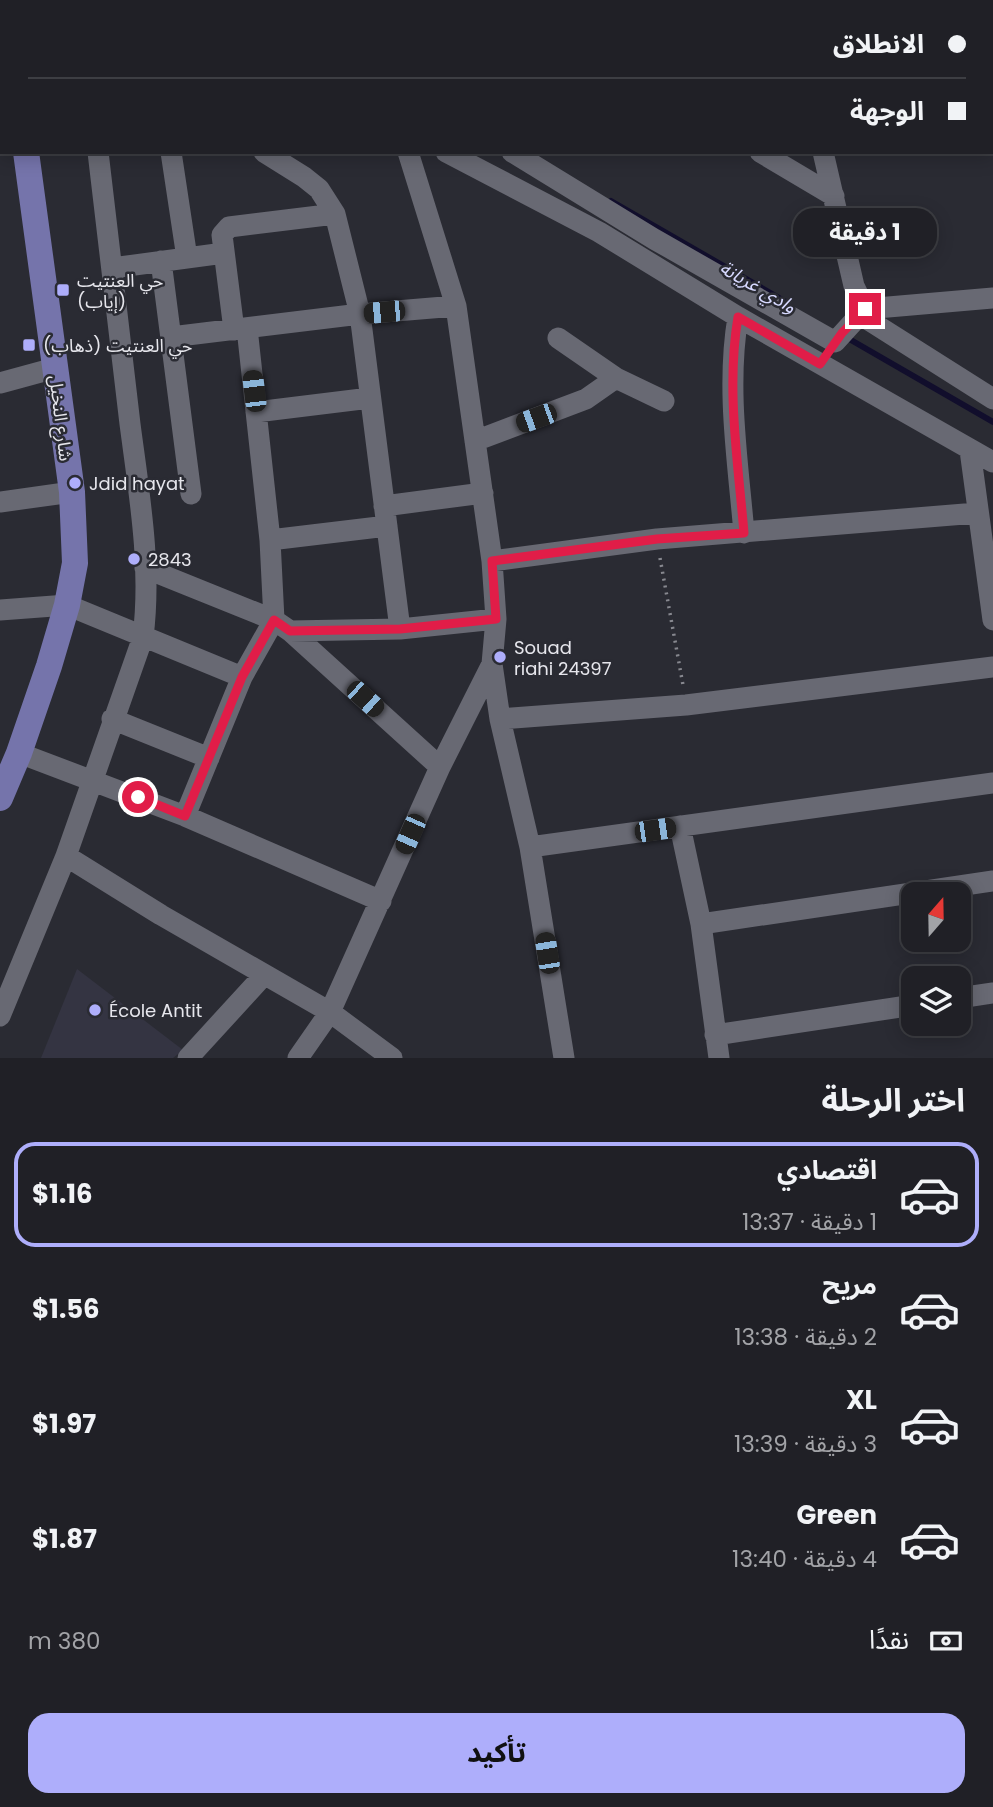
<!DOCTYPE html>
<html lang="ar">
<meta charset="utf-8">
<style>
:root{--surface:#202026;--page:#2d2d32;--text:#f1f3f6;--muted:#a2a3a7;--line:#3d3e43;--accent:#aeaefb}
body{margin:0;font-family:Poppins,"Noto Sans Arabic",sans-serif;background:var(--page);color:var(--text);direction:rtl;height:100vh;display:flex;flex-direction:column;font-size:26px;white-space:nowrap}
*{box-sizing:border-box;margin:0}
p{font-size:23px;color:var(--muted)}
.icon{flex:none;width:38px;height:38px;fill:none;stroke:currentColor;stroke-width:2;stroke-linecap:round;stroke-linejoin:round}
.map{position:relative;height:1058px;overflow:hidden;direction:ltr}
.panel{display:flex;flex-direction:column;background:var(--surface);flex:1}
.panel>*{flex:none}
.banner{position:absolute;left:0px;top:0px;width:994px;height:154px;box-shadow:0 4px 18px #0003,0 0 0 2px var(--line);direction:rtl;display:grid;align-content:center;height:154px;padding:0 28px;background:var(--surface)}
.needle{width:46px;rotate:20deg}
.controls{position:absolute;left:901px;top:882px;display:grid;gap:14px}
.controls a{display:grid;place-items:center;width:70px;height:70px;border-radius:14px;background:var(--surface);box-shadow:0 4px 18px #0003,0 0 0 2px var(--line);font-size:35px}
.end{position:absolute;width:32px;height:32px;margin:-16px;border:9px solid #e11d48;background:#fff;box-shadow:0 0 0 4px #fff}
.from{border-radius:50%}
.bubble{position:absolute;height:49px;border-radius:21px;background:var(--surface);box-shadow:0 4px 18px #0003,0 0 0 2px var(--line);font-size:23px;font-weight:700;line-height:49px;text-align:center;direction:rtl}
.car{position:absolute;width:21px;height:42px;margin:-21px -10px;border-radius:9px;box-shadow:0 0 5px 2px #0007;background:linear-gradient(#222 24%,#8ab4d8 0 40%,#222 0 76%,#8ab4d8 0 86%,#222 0)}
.banner b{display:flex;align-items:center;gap:24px;height:66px;font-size:26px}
.banner b+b{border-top:2px solid var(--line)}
.banner i{width:18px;height:18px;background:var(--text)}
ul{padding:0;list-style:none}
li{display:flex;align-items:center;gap:21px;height:105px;margin:0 14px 10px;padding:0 14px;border:4px solid transparent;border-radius:21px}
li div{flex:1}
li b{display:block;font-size:26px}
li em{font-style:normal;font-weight:700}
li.current{border-color:var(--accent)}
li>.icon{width:63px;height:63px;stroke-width:1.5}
h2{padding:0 28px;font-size:32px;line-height:84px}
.pay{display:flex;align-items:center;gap:18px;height:77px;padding:0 28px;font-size:26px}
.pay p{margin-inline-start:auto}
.button{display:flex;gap:14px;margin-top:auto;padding:14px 28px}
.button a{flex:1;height:80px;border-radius:21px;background:var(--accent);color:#111;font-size:28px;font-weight:700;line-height:80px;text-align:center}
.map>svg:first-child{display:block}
</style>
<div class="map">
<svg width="993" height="1058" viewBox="0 0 993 1058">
<rect width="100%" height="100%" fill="#2a2b33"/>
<path fill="#343442" d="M77,969l106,81 -10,8h-132z"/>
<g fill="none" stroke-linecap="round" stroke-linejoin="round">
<path stroke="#110e2c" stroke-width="6" d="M223,0l4,2
M611,201l175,101
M844,336l149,86"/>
<path stroke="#87888f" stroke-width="3.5" stroke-dasharray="2 5" stroke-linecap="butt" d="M660,558l23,127"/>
<path stroke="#686973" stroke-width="21" d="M192,0l3,2
M509,0l2,2
M784,0v2
M930,0v2
M120,2l1,-2
M992,114h1
M171,152l16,106
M264,152l40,25 15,12 16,25 25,100 40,315
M408,152l48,154 36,255 4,58 -4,45 8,55 30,128 34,211
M446,152l153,80 139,85 255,145
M512,152l142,87 181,103 30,-33
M760,152l74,44
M823,152l31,134 11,23 128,-11
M161,261l30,233
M112,268l112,-15
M859,314l134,85
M738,317c-12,71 0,145 6,216
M234,330l-12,-95 7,-8 106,-13
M171,337l189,-23 96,-8
M558,338l58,40 48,23
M0,383l55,-15
M256,412l114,-14
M475,441l111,-42 30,-21
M970,450l23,170
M0,502l72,-10
M384,506l99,-13
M270,540l117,-14
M492,561l165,-22 320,-26
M145,568l129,52 16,11 150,136
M0,610l67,-5 175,72
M290,631l110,-2 96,-10
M112,719l97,39
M500,719l186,-14 307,-38
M19,753l166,63 196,85
M185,816l57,-139 32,-57 -4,-80 -23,-212
M680,826l21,98 18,134
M530,847l463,-64
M66,856l95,59 169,97 62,46
M701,924l292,-43
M959,998l34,-5
M0,1016l66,-160 77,-219c9,-70 -4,-144 -13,-213 -11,-91 -21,-181 -32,-272
M715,1035l199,-30
M188,1058l76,-83
M298,1058l32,-46 110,-245 52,-103"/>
<path stroke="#7574ab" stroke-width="26" d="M5,0v2
M0,798l19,-45 30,-87 18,-61 8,-42 -3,-71 -46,-340"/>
</g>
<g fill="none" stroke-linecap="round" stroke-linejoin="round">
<path stroke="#e11d48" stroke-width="9" d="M138,797l47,19 57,-139 32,-57 16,11 110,-2 96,-10 -4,-58 165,-22 87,-6c-6,-71 -18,-145 -6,-216l82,47 22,-31 23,-24"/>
</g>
<g fill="#aeaefb" stroke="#2a2b33" stroke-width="2.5">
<rect x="56" y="283" width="14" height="14" rx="3.5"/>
<rect x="22" y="338" width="14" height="14" rx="3.5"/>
<circle cx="75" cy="483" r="7"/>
<circle cx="134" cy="559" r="7"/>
<circle cx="500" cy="657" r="7"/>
<circle cx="95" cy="1010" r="7"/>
</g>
<g text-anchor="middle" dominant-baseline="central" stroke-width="5" stroke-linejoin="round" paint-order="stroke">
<g font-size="18" fill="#e6e6ec" stroke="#2a2b33" text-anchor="start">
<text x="77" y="280">حي العنتيت<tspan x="77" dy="21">(إياب)</tspan></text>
<text x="43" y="345">حي العنتيت (ذهاب)</text>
<text x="89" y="483">Jdid hayat</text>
<text x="148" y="559">2843</text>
<text x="514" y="647">Souad<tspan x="514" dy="21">riahi 24397</tspan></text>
<text x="109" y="1010">École Antit</text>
</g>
<g font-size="18" fill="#e6e6ec" stroke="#2a2b33">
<text transform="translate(61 418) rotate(83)">شارع النخيل</text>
</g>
<g font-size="19" font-style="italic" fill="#d7d9ff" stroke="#2a2b33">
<text transform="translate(758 287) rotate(30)">وادي غريانة</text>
</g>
</g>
</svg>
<div class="controls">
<a><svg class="needle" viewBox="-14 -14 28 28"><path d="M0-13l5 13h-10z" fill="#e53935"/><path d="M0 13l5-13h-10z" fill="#a2a3a7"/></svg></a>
<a><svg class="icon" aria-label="layers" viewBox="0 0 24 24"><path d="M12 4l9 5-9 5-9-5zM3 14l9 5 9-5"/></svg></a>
</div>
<i class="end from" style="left:138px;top:797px"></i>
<i class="end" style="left:865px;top:309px"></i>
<div class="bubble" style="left:793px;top:208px;width:144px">1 دقيقة</div>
<i class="car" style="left:384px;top:312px;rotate:265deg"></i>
<i class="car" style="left:254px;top:391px;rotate:353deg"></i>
<i class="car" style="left:536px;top:418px;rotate:250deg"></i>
<i class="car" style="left:365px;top:699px;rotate:132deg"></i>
<i class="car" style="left:655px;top:830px;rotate:82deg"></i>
<i class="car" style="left:410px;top:834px;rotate:204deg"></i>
<i class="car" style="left:547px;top:953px;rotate:351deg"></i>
<div class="banner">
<b><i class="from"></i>الانطلاق</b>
<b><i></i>الوجهة</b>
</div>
</div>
<section class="panel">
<h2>اختر الرحلة</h2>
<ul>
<li class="current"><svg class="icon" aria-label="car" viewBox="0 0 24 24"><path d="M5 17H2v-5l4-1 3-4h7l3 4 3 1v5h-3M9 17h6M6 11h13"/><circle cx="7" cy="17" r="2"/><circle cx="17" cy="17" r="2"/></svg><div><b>اقتصادي</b><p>1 دقيقة · 13:37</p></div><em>$1.16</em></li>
<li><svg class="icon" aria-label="car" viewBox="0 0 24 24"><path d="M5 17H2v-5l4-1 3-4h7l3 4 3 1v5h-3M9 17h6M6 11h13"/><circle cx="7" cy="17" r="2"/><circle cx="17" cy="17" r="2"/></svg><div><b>مريح</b><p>2 دقيقة · 13:38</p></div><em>$1.56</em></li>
<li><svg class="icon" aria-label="car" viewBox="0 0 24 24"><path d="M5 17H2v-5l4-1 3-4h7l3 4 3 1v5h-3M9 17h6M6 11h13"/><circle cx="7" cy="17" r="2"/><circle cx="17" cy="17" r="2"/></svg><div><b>XL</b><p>3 دقيقة · 13:39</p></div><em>$1.97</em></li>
<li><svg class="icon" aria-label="car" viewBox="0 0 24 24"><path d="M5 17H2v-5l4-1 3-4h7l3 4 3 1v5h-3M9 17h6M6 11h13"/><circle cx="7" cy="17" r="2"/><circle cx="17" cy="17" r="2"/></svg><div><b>Green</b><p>4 دقيقة · 13:40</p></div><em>$1.87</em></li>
</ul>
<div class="pay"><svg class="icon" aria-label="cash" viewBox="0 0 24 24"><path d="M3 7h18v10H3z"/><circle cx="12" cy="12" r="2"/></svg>نقدًا<p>380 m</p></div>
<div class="button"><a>تأكيد</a></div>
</section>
